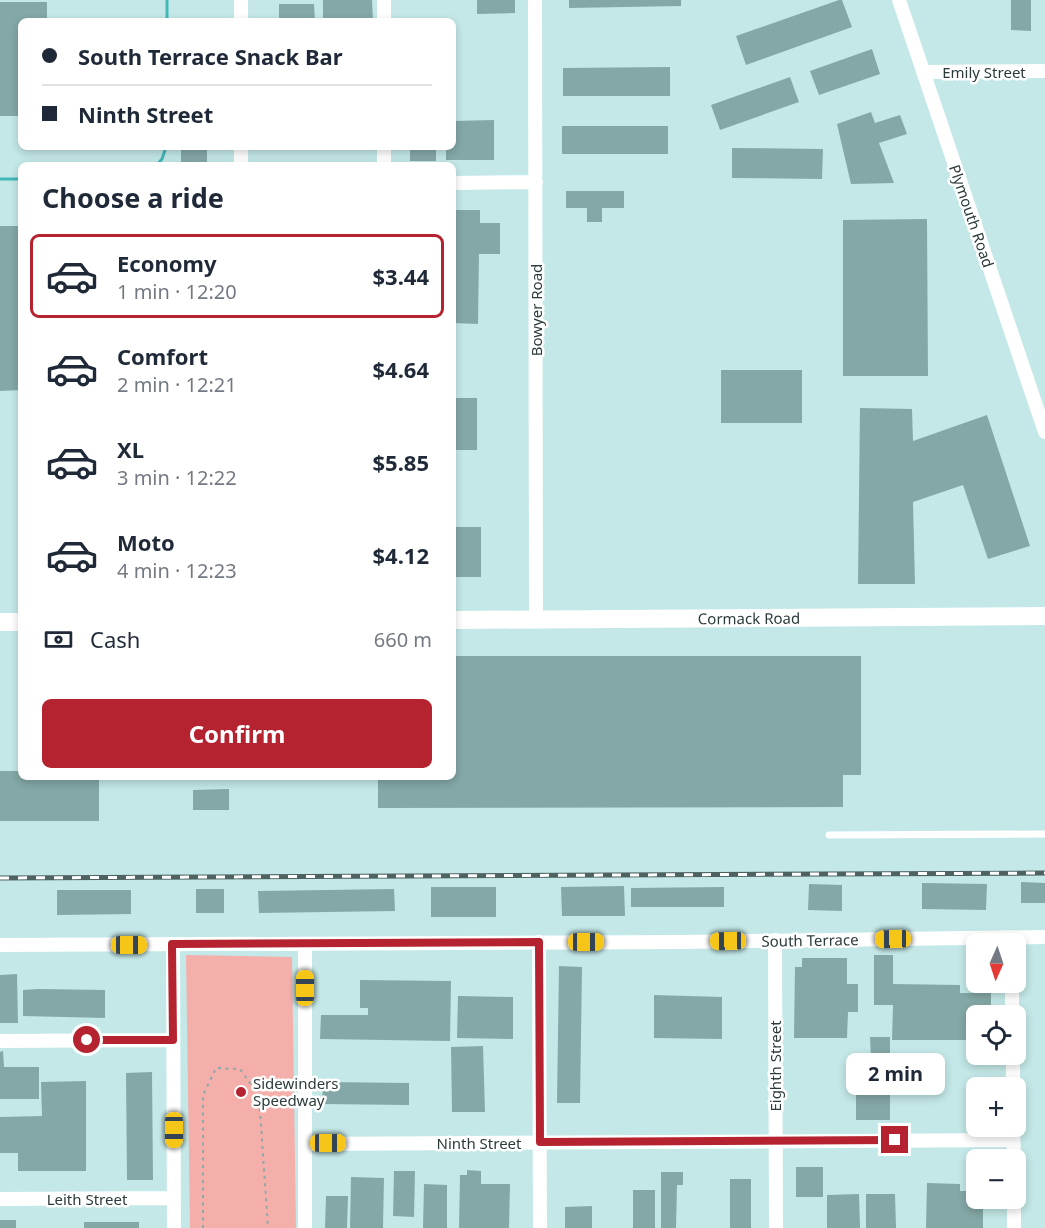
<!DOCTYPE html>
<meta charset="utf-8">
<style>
:root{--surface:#fff;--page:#f2f2f3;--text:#1f2937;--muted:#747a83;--line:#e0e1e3;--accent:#b4232f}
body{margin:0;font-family:"Noto Sans",sans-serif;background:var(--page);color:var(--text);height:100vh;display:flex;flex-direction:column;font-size:22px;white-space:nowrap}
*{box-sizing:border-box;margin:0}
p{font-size:20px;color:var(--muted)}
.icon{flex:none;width:33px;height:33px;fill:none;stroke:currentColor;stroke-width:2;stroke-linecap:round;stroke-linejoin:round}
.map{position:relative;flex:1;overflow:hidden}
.side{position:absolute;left:18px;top:162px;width:438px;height:618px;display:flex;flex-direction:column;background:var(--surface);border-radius:9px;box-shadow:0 3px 9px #0003}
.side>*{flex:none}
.guide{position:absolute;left:18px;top:18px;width:438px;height:132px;border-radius:9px;box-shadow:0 3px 9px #0003;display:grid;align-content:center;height:132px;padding:0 24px;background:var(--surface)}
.needle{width:39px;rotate:183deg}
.tools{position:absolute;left:966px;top:933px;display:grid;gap:12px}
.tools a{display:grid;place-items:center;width:60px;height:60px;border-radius:9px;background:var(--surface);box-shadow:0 3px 9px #0003;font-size:30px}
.end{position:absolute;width:27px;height:27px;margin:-14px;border:8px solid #b4232f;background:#fff;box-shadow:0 0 0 3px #fff}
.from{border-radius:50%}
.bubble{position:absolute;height:42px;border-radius:9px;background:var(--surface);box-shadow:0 3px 9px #0003;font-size:20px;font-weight:700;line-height:42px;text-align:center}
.car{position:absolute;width:18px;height:36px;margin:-18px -9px;border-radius:8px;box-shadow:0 0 4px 2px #0007;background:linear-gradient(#f5c518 24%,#345 0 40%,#f5c518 0 76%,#345 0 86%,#f5c518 0)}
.guide b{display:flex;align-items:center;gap:21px;height:57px;font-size:22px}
.guide b+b{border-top:2px solid var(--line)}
.guide i{width:15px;height:15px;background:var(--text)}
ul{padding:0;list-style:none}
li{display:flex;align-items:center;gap:18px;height:84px;margin:0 12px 9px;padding:0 12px;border:3px solid transparent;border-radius:9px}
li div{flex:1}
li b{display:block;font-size:22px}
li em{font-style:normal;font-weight:700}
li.on{border-color:var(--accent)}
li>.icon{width:54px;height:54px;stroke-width:1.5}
h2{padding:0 24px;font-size:27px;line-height:72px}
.pay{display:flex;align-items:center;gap:15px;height:66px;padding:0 24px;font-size:22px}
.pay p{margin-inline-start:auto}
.action{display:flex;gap:12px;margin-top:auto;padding:12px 24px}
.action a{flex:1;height:69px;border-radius:9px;background:var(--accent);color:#fff;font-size:24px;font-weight:700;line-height:69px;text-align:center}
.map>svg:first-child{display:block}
</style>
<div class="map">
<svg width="1045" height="1228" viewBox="0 0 1045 1228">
<rect width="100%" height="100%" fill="#c3e8e7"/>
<path fill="#f5afab" d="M186,955l106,2 4,271h-106z"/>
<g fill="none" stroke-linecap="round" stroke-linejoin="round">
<path stroke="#44b7b7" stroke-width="3" d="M167,0v21
M157,165l5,-6 4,-12
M0,179h21"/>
</g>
<path fill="#84a8a7" d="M323,0h49l1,21h-50z
M477,0h38v13l-38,1z
M569,0h112v6l-112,2z
M839,0h3l10,27 -106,38 -10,-29z
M1011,0h20v31l-20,-1z
M0,2h47v19h-26v95h-21z
M279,4h35l1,17h-36z
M872,49l8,25 -61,21 -9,-24z
M670,67v29h-107v-28z
M790,77l9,25 -79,28 -9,-25z
M871,112l4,11 25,-8 7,19 -28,9 15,40 -43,1 -14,-60z
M494,120v40h-48v-13h7v-26z
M562,126h106v28h-106z
M181,147h26v18h-26z
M410,147h26v14h-26z
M732,148l91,1 -1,30 -90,-1z
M566,191h58v17h-22v14h-15v-14h-21z
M453,210h27v13h20v31h-21l-1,70 -25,-1z
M927,219l1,157h-85v-156z
M0,226h21v164l-21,1z
M721,370h81v53h-81z
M453,398h24v52h-24z
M860,408l52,1 1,32 74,-26 43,131 -42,13 -25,-74 -50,17 2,82h-57z
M453,527h28v50h-28z
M453,656h408v119h-18v32l-465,1v-31h75z
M0,771h21v6h78v44h-99z
M229,789v21h-36v-20z
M1021,882l24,1v20h-24z
M922,883l65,1 -1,26 -64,-1z
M809,884l33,1v26l-34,-1z
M624,886l1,30h-63l-1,-29z
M431,887h65v30h-65z
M724,887v20h-93v-19z
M196,889h28v24h-28z
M394,889l1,22 -136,2 -1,-22z
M57,890h74v24l-74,1z
M874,955h19v29l67,1v8h31v23h-15v24h-84l1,-35h-19z
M802,958h45v26h11v28h-10l-1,26h-53l1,-71h7z
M559,966l23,1 -2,136h-23z
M17,974l1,49h-18v-48z
M360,980l91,1 -1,60 -130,-2 1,-24h47v-7h-8z
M39,989l66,1v28l-82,-2v-26z
M654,995l68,2v42l-68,-1z
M458,996l55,1v42l-56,-1z
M870,1037h20v83h-34v-61h15z
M483,1046l2,66h-33l-1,-65z
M3,1051l1,16h35v32h-39v-47z
M894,1060h34v33h-34z
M152,1072l1,108h-26l-1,-107z
M86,1081v90h-68v-18h-18v-36l42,-1 -1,-34z
M323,1082l86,1v22l-87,-1z
M796,1167h27v30h-27z
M467,1170l14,1v13h29l-1,44h-50l1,-53h7z
M394,1171h21l-1,46 -21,-1z
M661,1172h22v13h-6l-1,43h-15z
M351,1177l33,1 -1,50h-33z
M730,1179h21v49h-21z
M927,1183l33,1v7h16v7h7v30h-57z
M424,1184l23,1v43h-24z
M633,1190h22v38h-22z
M859,1194l1,34h-33v-33z
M866,1194h29l1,34h-30z
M326,1196h22l-1,32h-22z
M592,1206v22h-27v-21z
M0,1220h16v8h-16z
M84,1222h55v6h-55z"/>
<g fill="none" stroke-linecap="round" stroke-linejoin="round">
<path stroke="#8ca9a8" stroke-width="2" stroke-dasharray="3 4.5" stroke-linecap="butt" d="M203,1228v-133l13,-27 24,1 19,27 9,132"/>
<path stroke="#fff" stroke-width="7" d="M829,835l216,-1"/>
<path stroke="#fff" stroke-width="14" d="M384,0v21
M535,0l1,619
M899,0l146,432
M241,21v-21
M923,72l122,-1
M384,147v18
M241,165v-18
M453,183l83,-1
M775,940l1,288
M539,942l1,286
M173,944l1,284
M305,944v284
M0,945l680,-3 365,-5
M1012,982v34
M0,1041l173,-1
M1013,1054v34
M1013,1126l1,34
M305,1144l708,-4
M1014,1198v30
M0,1199l174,-1"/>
<g stroke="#fff" stroke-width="18">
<path id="s1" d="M453,620l592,-4"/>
<path d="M0,622h21"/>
</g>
<defs>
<path id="rail" d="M0,878l1045,-5"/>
</defs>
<use href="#rail" stroke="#4e6262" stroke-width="5"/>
<use href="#rail" stroke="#fff" stroke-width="3" stroke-dasharray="9" stroke-linecap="butt"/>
</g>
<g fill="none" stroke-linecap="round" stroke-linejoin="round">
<path stroke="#b4232f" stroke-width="8" d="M87,1040h86l-1,-96 367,-2 1,200 355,-2"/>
</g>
<circle fill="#b4232f" stroke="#fff" stroke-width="2" cx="241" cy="1092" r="6"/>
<g text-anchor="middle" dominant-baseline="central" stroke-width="5" stroke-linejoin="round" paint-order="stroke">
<g font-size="15" fill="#2b3a3a" stroke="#fff">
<text x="984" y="72">Emily Street</text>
<text transform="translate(972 216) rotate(71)">Plymouth Road</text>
<text transform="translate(536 310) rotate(-90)">Bowyer Road</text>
<text stroke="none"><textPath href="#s1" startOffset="296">Cormack Road</textPath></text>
<text transform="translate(810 940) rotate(-1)">South Terrace</text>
<text transform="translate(775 1066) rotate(-90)">Eighth Street</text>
<text x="479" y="1143">Ninth Street</text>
<text x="87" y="1199">Leith Street</text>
</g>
<g font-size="15" fill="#2b3a3a" stroke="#fff" text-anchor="start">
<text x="253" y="1083">Sidewinders<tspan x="253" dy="17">Speedway</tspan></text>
</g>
</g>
</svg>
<div class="tools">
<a><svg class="needle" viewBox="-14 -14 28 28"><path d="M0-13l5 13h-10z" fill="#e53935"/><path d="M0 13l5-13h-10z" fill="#747a83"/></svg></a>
<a><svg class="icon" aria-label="locate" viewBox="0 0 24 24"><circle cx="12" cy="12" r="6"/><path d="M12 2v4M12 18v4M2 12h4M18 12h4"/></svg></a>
<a>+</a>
<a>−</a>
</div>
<i class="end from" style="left:87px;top:1040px"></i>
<i class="end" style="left:895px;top:1140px"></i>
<div class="bubble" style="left:846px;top:1053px;width:99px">2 min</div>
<i class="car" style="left:893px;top:939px;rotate:269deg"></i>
<i class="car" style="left:728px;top:941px;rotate:269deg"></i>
<i class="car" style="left:586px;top:942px;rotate:90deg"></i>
<i class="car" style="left:129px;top:945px;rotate:90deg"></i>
<i class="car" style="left:305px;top:988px;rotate:0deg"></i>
<i class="car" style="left:174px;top:1130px;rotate:180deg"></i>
<i class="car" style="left:328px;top:1143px;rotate:90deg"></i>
<div class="guide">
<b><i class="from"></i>South Terrace Snack Bar</b>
<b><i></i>Ninth Street</b>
</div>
<section class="side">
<h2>Choose a ride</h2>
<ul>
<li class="on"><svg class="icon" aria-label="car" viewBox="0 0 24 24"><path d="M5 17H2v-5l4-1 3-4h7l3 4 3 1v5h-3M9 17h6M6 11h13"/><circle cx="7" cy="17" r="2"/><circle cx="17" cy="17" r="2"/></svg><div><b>Economy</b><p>1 min · 12:20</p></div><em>$3.44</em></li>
<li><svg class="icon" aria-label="car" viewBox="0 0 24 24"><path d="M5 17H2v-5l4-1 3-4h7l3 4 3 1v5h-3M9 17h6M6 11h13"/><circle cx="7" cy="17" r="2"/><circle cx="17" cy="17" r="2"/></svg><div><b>Comfort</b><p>2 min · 12:21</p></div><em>$4.64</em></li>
<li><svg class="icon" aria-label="car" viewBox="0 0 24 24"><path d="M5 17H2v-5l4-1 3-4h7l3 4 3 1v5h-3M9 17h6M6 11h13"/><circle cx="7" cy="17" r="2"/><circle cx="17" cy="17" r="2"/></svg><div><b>XL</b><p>3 min · 12:22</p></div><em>$5.85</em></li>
<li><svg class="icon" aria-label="car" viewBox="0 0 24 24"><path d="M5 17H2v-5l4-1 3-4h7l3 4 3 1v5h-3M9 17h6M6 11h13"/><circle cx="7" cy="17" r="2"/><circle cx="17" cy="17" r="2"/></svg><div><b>Moto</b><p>4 min · 12:23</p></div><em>$4.12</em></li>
</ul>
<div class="pay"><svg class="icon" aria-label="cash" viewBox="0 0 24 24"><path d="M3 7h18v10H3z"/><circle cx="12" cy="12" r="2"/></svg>Cash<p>660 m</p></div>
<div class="action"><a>Confirm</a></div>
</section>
</div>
